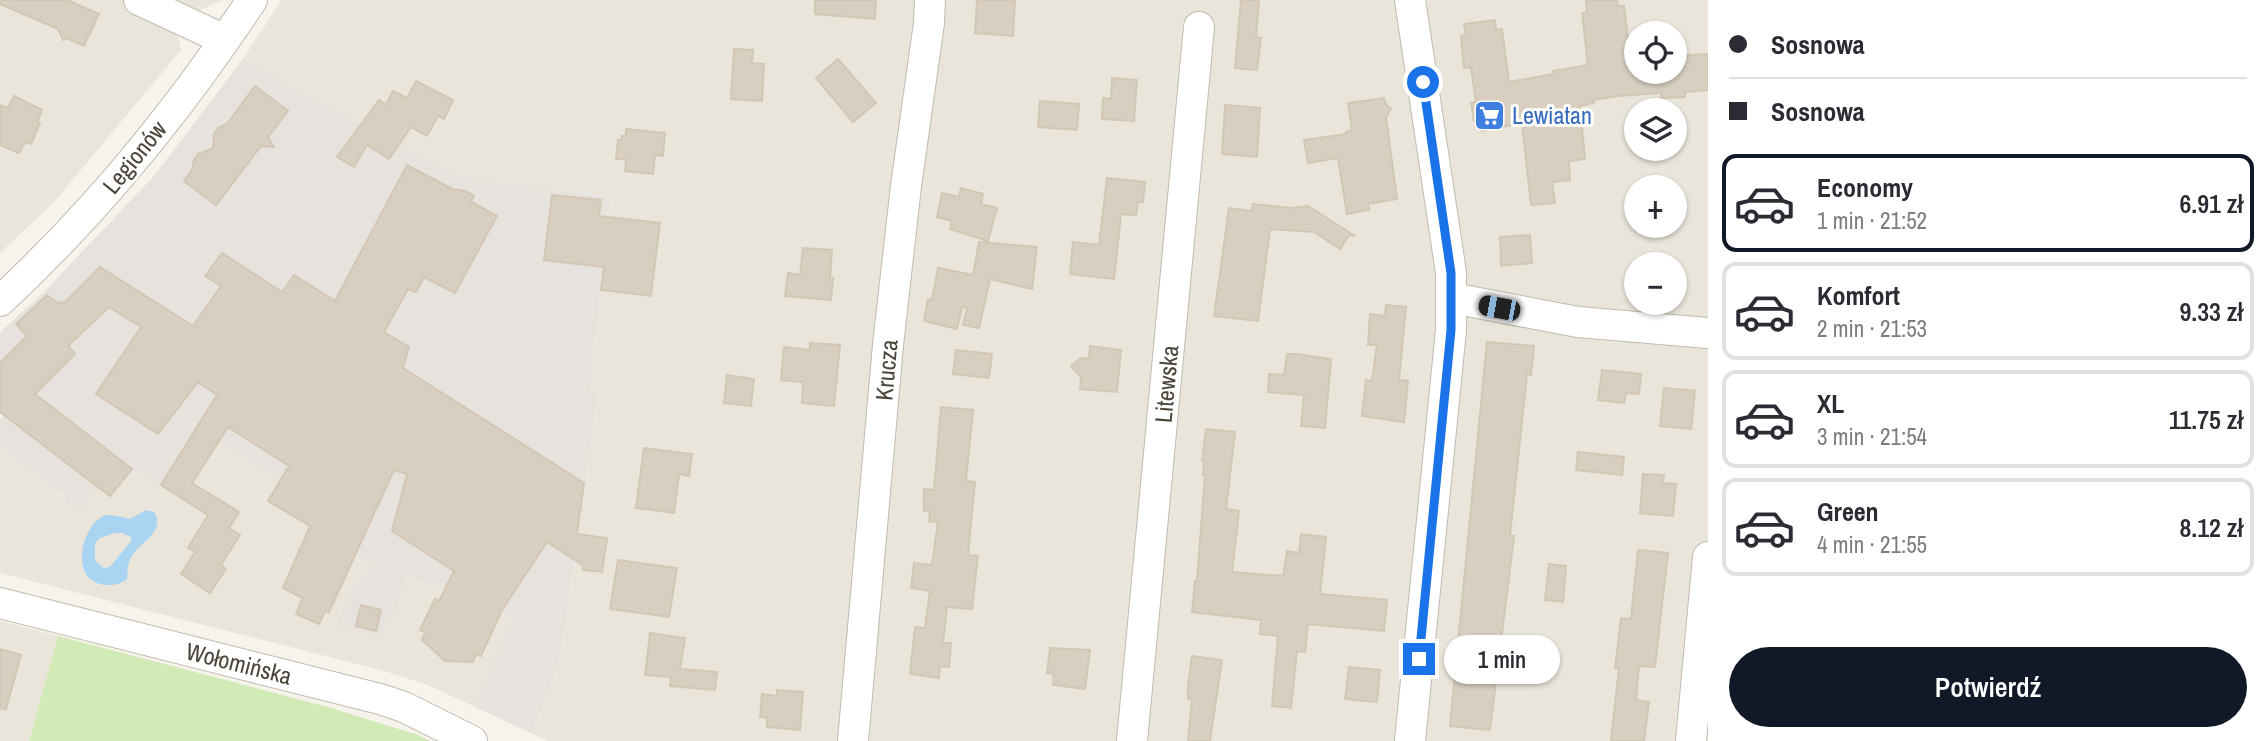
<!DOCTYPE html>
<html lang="pl">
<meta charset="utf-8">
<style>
:root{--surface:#fff;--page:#f7f7f7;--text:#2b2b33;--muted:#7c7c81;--line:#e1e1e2;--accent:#111827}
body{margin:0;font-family:"Archivo Narrow",sans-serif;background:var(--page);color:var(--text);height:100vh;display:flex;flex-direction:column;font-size:26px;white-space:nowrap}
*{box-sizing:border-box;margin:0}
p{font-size:23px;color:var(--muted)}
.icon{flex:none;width:38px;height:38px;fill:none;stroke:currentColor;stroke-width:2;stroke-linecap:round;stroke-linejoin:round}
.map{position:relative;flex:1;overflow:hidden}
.side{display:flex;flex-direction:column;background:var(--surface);width:560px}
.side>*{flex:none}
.banner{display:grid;align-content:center;height:154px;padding:0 21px;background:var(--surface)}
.tools{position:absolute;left:1624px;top:21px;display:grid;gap:14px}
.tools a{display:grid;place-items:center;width:63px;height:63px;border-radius:50%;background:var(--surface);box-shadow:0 2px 5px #0004;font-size:35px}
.end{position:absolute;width:32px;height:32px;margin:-16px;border:9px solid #1a73e8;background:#fff;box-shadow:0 0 0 4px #fff}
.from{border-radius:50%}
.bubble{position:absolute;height:49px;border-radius:24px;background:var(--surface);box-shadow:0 2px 5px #0004;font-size:23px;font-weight:600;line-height:49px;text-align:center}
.car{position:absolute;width:21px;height:42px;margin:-21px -10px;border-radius:9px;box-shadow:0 0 5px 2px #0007;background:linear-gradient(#222 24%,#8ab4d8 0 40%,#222 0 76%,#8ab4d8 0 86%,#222 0)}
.banner b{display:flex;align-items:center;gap:24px;height:66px;font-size:26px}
.banner b+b{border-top:2px solid var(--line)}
.banner i{width:18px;height:18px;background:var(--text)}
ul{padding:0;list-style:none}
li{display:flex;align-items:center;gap:21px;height:98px;margin:0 14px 10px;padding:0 7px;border:4px solid var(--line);border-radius:14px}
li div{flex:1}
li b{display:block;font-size:26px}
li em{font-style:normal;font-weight:600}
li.current{border-color:var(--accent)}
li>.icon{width:63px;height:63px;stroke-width:1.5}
.primary-button{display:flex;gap:14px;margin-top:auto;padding:14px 21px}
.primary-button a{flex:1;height:80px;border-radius:42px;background:var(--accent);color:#fff;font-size:28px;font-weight:600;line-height:80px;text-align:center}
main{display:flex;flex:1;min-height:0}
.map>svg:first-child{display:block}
</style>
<main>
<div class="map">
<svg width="1708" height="741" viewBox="0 0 1708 741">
<rect width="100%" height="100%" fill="#f6f3ec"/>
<path fill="#eae5da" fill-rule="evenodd" d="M0,0h223l-23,10 -23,20 4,20 -127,152 -54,51z
M282,0h1426v741h-1160l-17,-8 15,-33 15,-45 37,-262 -8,-2 21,-194 -153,-22 -215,-116zM1636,33h39v39h-39zM1636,110h39v39h-39zM1636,187h39v39h-39zM1636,264h39v39h-39z
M218,442l90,56 66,67 -21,21 -16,40 60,-16 8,-34 109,43 -41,87 -48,-22 -44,-14 -381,-97v-125l65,51 -1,2 68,-32z
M0,621l58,15 -29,105h-29z"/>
<path fill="#e6e2dd" d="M243,59l215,116 153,22 -21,193 8,3 -37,262 -15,45 -15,33 -58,-27 40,-88 -107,-42 -9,34 -17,27 -44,-11 17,-40 20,-21 -77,-47 12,-20 -90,-56 -36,56 -50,-29 -22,27 -14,-10 -14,29 -19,-14 2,-3 -65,-50v-28l3,-5 -3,-3v-80l44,-40 110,-116z"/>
<path fill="#d2eab5" d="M58,636l270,71 90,28 12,6h-401z"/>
<path fill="#a9d4f2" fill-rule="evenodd" d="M146,510l8,2c12,18 -11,29 -20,41 -7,9 -6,16 -7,26 -6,5 -12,6 -20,6 -40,-2 -25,-61 -3,-69 7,-3 18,2 26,3zM115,533h7l9,4v4l-21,26 -6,1 -9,-7v-18l5,-5z"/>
<path fill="#d8cfc1" stroke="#d3c7b4" stroke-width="2" d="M0,0h67l32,14 -15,32 -17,-8 -4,2 -5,-11 -58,-25z
M815,0h61l-1,19 -60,-5z
M977,0h38l-2,36 -38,-3z
M1241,0h18l-3,37 5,1 -4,32 -22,-2z
M1586,0h31l1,6h6l7,55h5v11h39v-16l33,-2v36l-23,2v5l-24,1v-5l-43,3 -25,4 1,3 -14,3 5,53 -16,2 1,19 -18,2 3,21 -24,2 -9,-82 -40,8 -2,-11 -6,1 -3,-18 5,-1 -5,-35 -7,1 -3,-32 5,-1 -2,-11 31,-4 1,10 6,-1 7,53 45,-8 -1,-3 35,-6 -6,-52 5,-1z
M734,49l19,1 -1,13 12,1 -2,37 -31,-2z
M838,59l38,44 -23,19 -37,-44z
M1112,78l25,2 -3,41 -32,-2 1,-21 8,1z
M416,81l37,19 -9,19 -6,-3 -11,20 -16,-9 -22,32 -22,-14 -13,22 -17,-10 42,-57 7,5 7,-14 14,7z
M255,86l33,25 -20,26 6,10 -13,-1 -45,59 -32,-24 8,-11 2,-10 4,-6 15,-6 1,-14 4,-6 9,-4z
M14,96l28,14 -5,12 3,1 -9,21 -6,-2 -6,11 -19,-8v-40l8,3z
M1384,98l1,5 6,6 -5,8 11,82 -29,5 1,6 -22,4 -9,-56 -30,5 -4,-23 42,-6v-2l6,-2 -4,-27z
M1040,101l39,3 -2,26 -39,-3z
M1225,105l35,3 -3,49 -35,-3z
M626,129l39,4 -2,23 -8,-1 -2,19 -28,-3 1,-12h-10l2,-19h3l1,-4h4z
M407,165l45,24 13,2 9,5 -3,6 26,14 -42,77 -31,-16 -8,15 -8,-3 -24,43 25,15 -6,21 181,115 -7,51 30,4 -5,34 -19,-2 1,-4 -37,-24 -45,68 -21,46 -5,-2 -3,8 -28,-1 -23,-21 3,-8 -5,-2 15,-31 4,2 15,-30 -62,-40 15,-57 -13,-4 -65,142 -4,-1 -6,13 -23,-10 7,-16 -20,-10 27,-62 -42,-25 21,-35 -61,-39 -36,56 47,29 -10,16 11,7 -19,30 5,4 -16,24 -29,-19 14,-22 -7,-4 20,-33 -47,-30 56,-90 -19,-13 -40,52 -62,-40 45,-67 -32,-20 -41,39 7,8 -40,40 97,75 -22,27 -110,-84v-49l27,-27 -11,-12 31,-29 12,9 1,-2 3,2 37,-37 93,59 28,-40 -16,-10 17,-23 60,39 12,-17 41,26z
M1107,178l38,4 -2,20h-5l-2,13 -15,-1 -7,65 -44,-5 3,-32 26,3z
M961,188l22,6 -2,10 16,4 -9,33 -38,-12 2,-8 -15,-4 5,-24 17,4z
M552,195l49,5 -2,16 61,7 -9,73 -50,-6 3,-23 -60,-7z
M1253,204l38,4 17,-2 47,30 -6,-1 -9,14 -26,-17 -44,-3 -12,92 -44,-5 15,-108 23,3z
M1530,235l2,28 -31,3 -1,-29z
M979,242l58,5 -5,42 -42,-10 -11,49 -16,-3 4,-17 -5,-1 -5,22 -33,-8 4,-22 4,1 6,-32 35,7z
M803,248l29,2 -2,28h3l-2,22 -46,-4 3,-23 12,2z
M1386,305l20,2 -7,73 9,1 -4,41 -42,-6 4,-36 6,1 5,-36h-9l2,-31 15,2z
M1487,342l47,4 -3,29 -4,-1 -17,161 4,1 -24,194 -40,-4z
M810,343l30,2 -6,61 -32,-3 1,-21 -22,-2 3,-33 26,3z
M1090,346l31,4 -4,42 -37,-3 1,-12 -10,-11 10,-8 8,1z
M956,350l36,4 -3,24 -36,-4z
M1287,354h10l34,5 -6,69 -24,-2 3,-31 -36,-3 1,-18 15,1z
M1602,370l39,4 -2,20 -13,-1 -2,10 -26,-3z
M727,375l27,4 -3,27 -27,-3z
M1664,388l31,3 -4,38 -31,-3z
M941,407l32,3 -7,71 9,1 -7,73 10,1 -6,53 -25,-2 -4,36h8l-2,24 -9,-1 -1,12 -29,-4 5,-47 10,1 5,-37 -19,-3 3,-25 18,2 6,-43 -9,-1 1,-10h-6v-22l10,1z
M1206,429l29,3 -9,77 13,2 -7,61 51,4 4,-25 12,2 2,-19 25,3 -6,57 67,6 -3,31 -76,-7 -3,28 -8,-1 -6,57 -19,-2 6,-70 -18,-2 1,-14 -69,-8 3,-31h2l8,-106h-2l1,-14h-2z
M644,448l48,6 -3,22 -10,-2 -5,39 -38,-5z
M1578,452l46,5 -2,18 -46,-5z
M1643,474l21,1 -1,8 13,1 -3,32 -33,-3z
M1638,550l30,3 -13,114 -16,-1 -3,34 13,2 -5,39h-33l8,-73h-4l6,-50 10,1z
M618,560l59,8 -8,49 -59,-8z
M1549,564l17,2 -3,36 -18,-2z
M361,605l20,5 -5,21 -20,-5z
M650,633l35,5 -5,31 37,3 -2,18 -45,-4 1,-9 -26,-2z
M1050,648l40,2 -5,39 -32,-4 1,-11 -7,-1z
M0,649l21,6 -15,54 -6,-1z
M1192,656l30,4 -12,81h-22l4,-41 -4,-1v-14z
M1349,667l31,3 -3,32 -32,-3z
M777,690l26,2 -3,38 -33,-3v-9l-7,-1 2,-23 15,2z"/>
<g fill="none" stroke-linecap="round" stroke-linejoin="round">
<defs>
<path id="minor" d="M139,0l86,40
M1410,0l41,273v57l-41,411
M1452,298l126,24 130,11
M0,301c96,-89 180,-192 252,-301
M0,603l380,96 24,8 68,34
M853,741l35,-396 18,-159 23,-163 1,-23
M1132,741l67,-714
M1691,741l17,-184"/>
</defs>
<use href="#minor" stroke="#c2bbae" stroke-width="32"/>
<use href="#minor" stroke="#fff" stroke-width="30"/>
</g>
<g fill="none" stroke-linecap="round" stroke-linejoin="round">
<path stroke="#1a73e8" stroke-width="9" d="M1419,659l32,-329v-57l-28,-191"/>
</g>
<defs>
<symbol id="supermarket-square" viewBox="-11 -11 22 22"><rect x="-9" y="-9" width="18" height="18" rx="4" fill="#3f7fe0" stroke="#fff"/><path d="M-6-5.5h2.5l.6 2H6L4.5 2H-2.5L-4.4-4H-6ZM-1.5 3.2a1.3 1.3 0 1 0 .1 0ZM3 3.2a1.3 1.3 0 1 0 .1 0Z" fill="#fff"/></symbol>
</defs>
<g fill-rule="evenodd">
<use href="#supermarket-square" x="1472" y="98" width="35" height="35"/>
</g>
<g text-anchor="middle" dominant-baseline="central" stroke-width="6" stroke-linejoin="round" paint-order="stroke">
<g font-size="24" fill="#366cbe" stroke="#fff" text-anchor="start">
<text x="1512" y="115">Lewiatan</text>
</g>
<g font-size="24" fill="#4b4439" stroke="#fff">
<text transform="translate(134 157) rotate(-51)">Legionów</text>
<text transform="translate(886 370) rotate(-85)">Krucza</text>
<text transform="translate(1166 384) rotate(-85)">Litewska</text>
<text transform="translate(239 663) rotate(14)">Wołomińska</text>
</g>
</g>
</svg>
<div class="tools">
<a><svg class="icon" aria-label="locate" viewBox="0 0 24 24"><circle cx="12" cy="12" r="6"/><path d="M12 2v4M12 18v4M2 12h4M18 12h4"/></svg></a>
<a><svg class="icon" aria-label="layers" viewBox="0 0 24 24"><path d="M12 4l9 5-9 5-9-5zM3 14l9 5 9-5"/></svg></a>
<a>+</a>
<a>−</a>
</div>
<i class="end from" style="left:1423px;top:82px"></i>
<i class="end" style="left:1419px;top:659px"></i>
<div class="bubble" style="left:1444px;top:635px;width:116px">1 min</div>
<i class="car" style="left:1499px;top:308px;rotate:281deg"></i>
</div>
<section class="side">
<div class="banner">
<b><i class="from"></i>Sosnowa</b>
<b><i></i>Sosnowa</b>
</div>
<ul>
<li class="current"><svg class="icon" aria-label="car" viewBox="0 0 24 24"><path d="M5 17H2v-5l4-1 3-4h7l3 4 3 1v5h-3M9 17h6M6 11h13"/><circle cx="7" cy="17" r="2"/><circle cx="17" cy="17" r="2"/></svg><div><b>Economy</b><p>1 min · 21:52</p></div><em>6.91 zł</em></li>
<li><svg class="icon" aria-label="car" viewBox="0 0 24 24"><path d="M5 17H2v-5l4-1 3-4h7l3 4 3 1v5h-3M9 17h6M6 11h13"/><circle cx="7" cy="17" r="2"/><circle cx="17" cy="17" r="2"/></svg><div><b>Komfort</b><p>2 min · 21:53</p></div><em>9.33 zł</em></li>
<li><svg class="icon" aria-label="car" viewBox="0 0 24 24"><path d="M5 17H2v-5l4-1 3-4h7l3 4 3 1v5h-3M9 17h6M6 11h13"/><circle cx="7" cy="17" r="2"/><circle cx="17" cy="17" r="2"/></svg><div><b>XL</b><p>3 min · 21:54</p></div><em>11.75 zł</em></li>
<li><svg class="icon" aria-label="car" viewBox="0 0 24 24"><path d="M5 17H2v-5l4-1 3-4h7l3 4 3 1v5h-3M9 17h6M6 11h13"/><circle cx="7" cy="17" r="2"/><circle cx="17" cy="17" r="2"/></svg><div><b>Green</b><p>4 min · 21:55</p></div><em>8.12 zł</em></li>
</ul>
<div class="primary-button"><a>Potwierdź</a></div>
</section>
</main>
